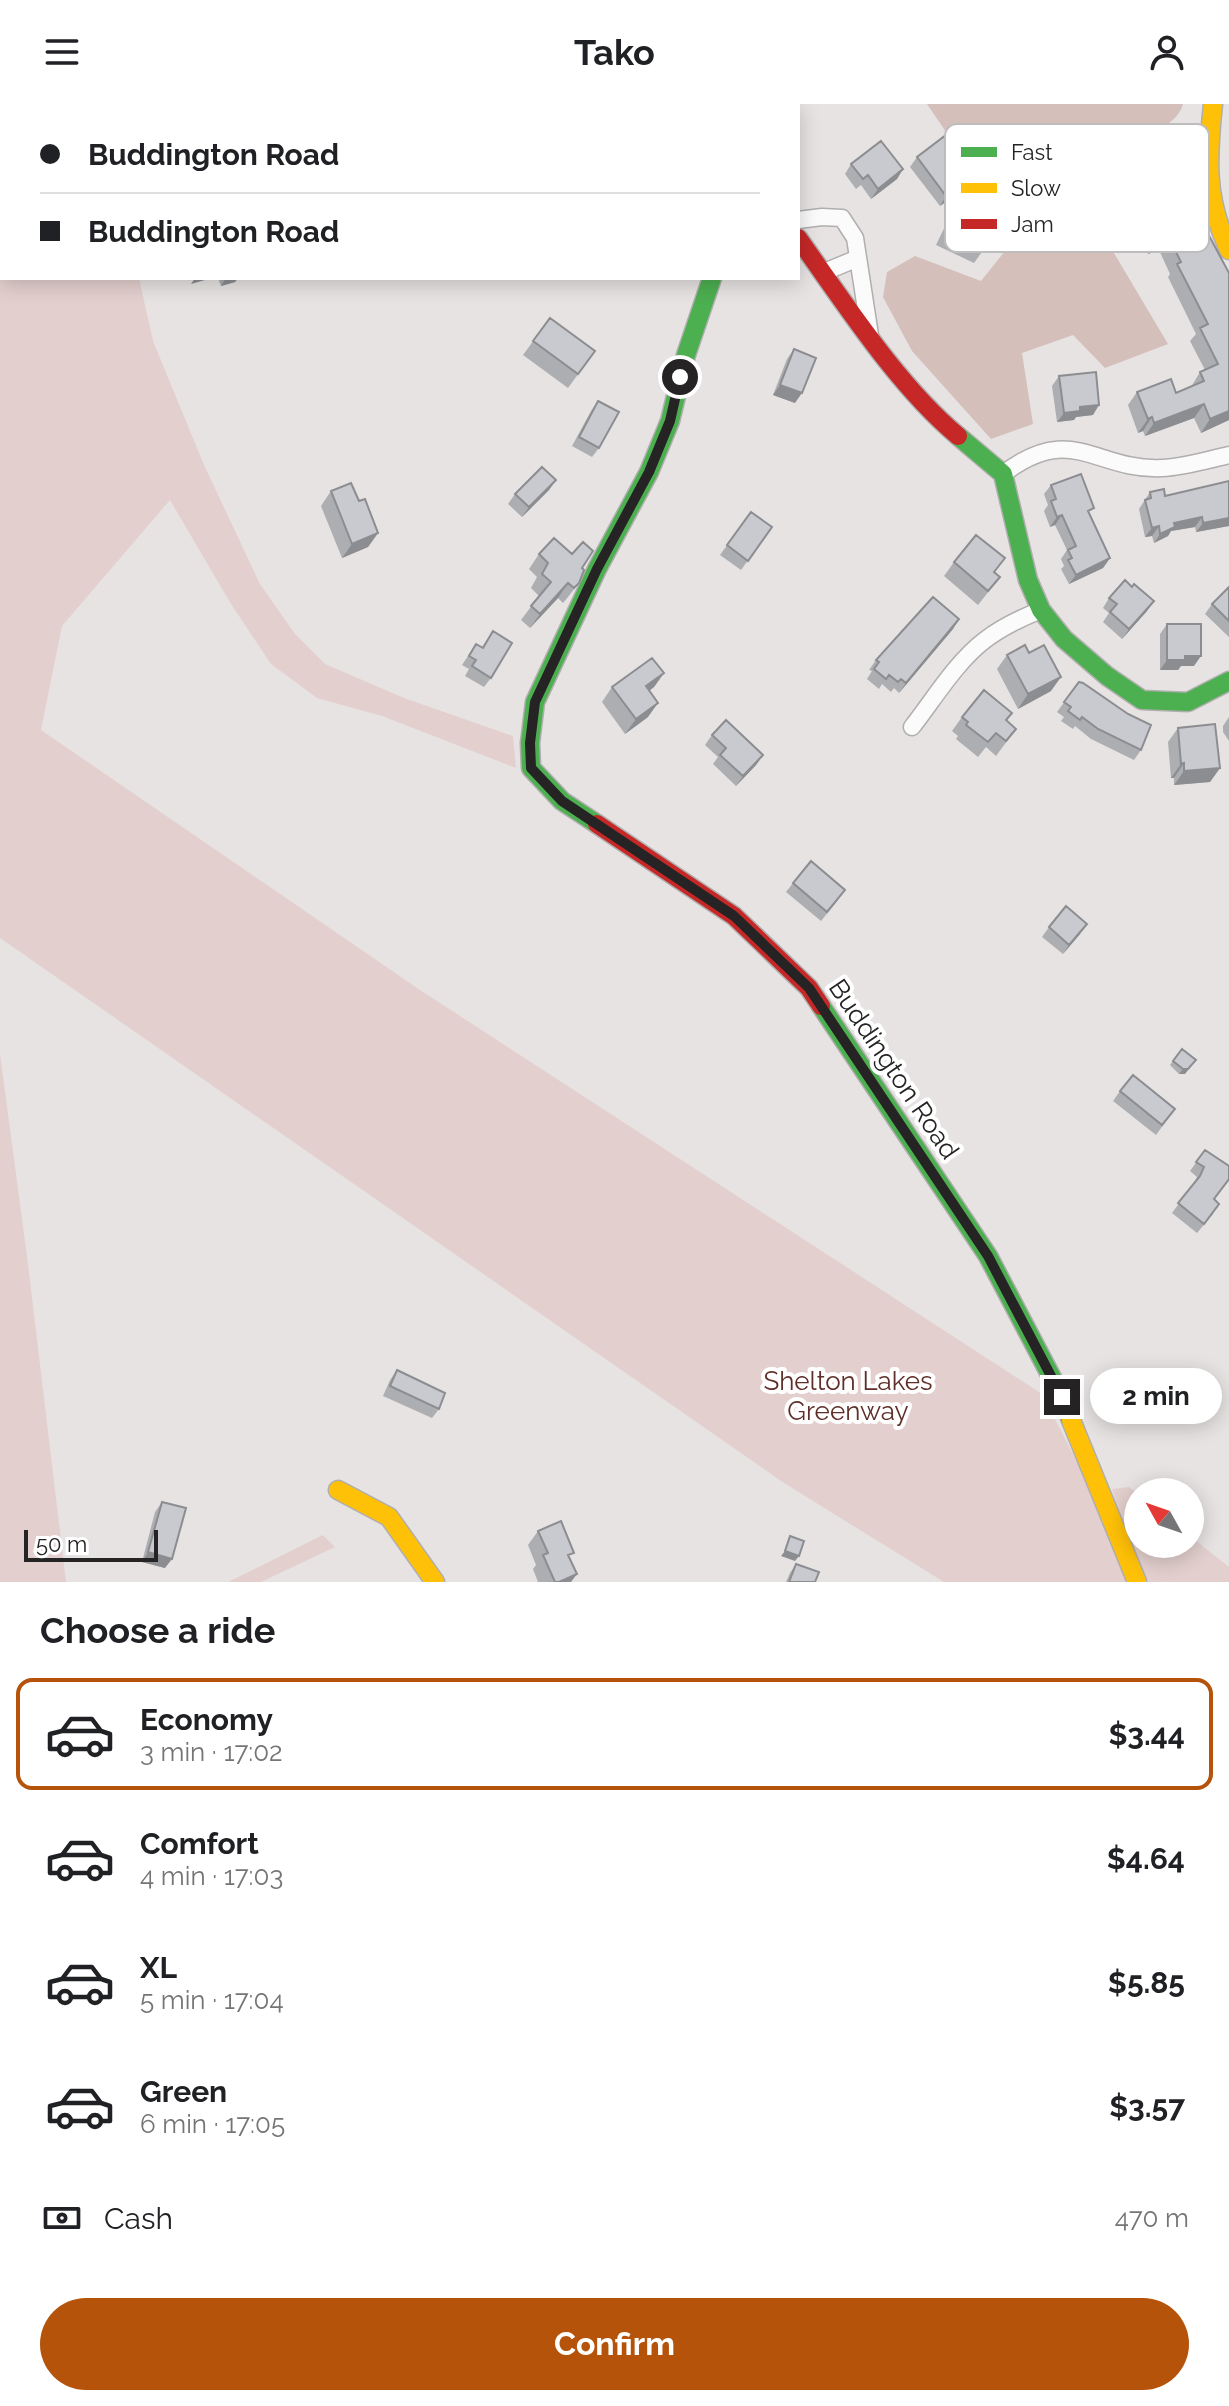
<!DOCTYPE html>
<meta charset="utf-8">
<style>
:root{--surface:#fff;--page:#f2f2f2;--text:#202124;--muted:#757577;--line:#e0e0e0;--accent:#b45309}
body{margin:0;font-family:Raleway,sans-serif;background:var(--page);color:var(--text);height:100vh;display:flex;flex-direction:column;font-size:30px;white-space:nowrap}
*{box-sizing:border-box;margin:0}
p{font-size:26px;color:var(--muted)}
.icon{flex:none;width:44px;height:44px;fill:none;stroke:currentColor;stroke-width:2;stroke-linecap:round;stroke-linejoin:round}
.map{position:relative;height:1478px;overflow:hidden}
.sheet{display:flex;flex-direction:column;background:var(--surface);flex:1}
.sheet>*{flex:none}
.top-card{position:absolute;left:0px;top:0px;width:800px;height:176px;box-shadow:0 4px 20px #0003;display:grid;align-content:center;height:176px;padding:0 40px;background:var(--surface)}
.needle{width:52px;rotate:310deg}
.fabs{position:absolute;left:1124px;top:1374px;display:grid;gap:16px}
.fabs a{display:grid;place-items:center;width:80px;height:80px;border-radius:50%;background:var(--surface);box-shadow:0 4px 20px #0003;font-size:40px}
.scale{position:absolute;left:24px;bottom:20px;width:134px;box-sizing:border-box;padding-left:8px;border:4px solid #252323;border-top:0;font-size:22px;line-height:28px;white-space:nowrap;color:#252323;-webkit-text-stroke:6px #fff;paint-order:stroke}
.end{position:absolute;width:36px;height:36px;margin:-18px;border:10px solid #252323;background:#fff;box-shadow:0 0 0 4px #fff}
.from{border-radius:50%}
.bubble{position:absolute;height:56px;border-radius:28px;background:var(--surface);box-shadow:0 4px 20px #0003;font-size:26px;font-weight:700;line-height:56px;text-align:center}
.top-card b{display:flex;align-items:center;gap:28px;height:76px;font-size:30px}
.top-card b+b{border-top:2px solid var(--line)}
.top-card i{width:20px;height:20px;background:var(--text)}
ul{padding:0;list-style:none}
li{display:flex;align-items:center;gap:24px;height:112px;margin:0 16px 12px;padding:0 24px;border:4px solid transparent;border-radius:16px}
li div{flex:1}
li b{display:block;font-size:30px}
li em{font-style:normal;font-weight:700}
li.on{border-color:var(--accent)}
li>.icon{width:72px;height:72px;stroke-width:1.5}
h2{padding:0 40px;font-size:36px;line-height:96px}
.pay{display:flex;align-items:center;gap:20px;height:88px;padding:0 40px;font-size:30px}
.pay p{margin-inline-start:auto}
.primary-button{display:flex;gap:16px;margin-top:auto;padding:16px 40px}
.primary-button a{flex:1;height:92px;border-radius:48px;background:var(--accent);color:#fff;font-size:32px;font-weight:700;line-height:92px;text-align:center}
header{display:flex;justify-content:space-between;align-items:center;height:104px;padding:0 40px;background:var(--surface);font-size:36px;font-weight:700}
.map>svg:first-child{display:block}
</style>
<header><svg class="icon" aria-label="menu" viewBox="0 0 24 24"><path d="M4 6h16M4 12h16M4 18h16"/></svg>Tako<svg class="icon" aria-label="person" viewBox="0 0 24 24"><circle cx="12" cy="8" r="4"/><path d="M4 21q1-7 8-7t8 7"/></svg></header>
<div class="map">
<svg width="1229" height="1478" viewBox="0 0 1229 1478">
<rect width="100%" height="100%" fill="#e7e3e3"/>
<path fill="#e3d0ce" d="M0,1l2,173h137l14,63 51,124 56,119 35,50 30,30 79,34 109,38 3,32 -134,-52 -65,-18 -46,-34 -40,-60 -61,-104 -108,126 -21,104 379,260 622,404 56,108 29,80h-183l-160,-99 -784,-545z
M0,950l28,210 38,318h-66z
M1129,1383l9,7v50h52v-8l39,31v15h-83l-20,-44 -14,-49z
M323,1431l12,12 -74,35h-33z"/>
<path fill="#d4bfbb" d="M927,0h256c-7,26 -45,31 -68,39l-24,44 20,61 57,96 -63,24 -32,-33 -51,18 11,71 -42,15 -79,-88 -29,-54 4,-25 28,-16 66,25 36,-45z"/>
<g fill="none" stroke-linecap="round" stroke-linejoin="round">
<defs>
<path id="street" d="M232,2l2,-2
M798,116l24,-3 20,1 13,20 15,97
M822,169l36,-15
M1003,370c69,-53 92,-3 159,-6 22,-1 45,-8 67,-13
M912,623c22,-28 44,-65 73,-87 17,-13 36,-22 56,-30"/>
<path id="fast" d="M958,332l45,38 25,106 13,30 23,29 43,37 35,24 46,2 41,-21
M597,720l-35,-23 -31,-33 -1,-25 5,-41 62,-133 52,-97 21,-51 16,-66 26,-77
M821,902l167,250 74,141 9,23"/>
<path id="slow" d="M752,0v2
M1213,0c-6,56 -8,94 16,146
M1071,1316l66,162
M338,1386l51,27 46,65"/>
<path id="jam" d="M798,134c46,64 99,147 160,198
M597,720l137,92 75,72 12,18"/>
</defs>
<use href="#street" stroke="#b0aeae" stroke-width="19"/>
<use href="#fast" stroke="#b0aeae" stroke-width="21"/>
<use href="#slow" stroke="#b0aeae" stroke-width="21"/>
<use href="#jam" stroke="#b0aeae" stroke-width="21"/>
<use href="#street" stroke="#fbfbfb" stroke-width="16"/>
<use href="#fast" stroke="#4caf50" stroke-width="18"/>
<use href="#slow" stroke="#ffc107" stroke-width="18"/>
<use href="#jam" stroke="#c62828" stroke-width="18"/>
</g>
<path fill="#acaeb2" d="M361,0h38l2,2h-41z
M1129,45l63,32 -10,14 -43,4 -2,-20 -16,1 -2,-17z
M917,53l38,5 -3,13 2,21 -14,10 -30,-39z
M851,60l52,5 -6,10 -26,20 -10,-14 -5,4 -11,-15z
M962,94l22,51 -10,14 -38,-18 16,-33z
M1158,108l50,17 -1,2 22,42v147l-28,13 -7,-15 -49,18 -2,-5 -5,2 -10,-28 9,-13 39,1 15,-6 9,-15 5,-2 -15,-29 6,-7 -28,-57 2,-3 -11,-24 -11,4 -6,-15 7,-11 -1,-2z
M218,174h20l-3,4 -14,4z
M550,214l45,33 -27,37 -45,-33z
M794,245l1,54 -22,-8 14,-36z
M1059,272l34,39 -17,2 -2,3 -17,2 -5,-36z
M598,297l1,47 -7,9 -20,-11 19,-35z
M556,376l-7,10 -27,27 -14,-13 7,-10z
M1051,381l39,30 20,43 -7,10 -34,16 -8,-15 3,-3 -3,-7 6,-9 -12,-25 -5,2 -6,-16 4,-6 -4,-11z
M331,387l28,10 19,32 -10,14 -26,11 -21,-52z
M1150,388l15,4 64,30 -33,6 -1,-5 -24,4 -3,5 -14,7 -2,-7 -7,1 -6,-28z
M751,408l21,15 -31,43 -21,-15z
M539,450l43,14 -3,15 -11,14 -5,6 -5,-5 -28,30 -9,-8 18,-24 -8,-8 6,-11 -8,-8z
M1005,454l-10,14 5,5 -22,28 -34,-29 10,-14z
M1132,483l15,24 -25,28 -19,-17 6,-9 -6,-5 6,-10z
M1229,483v50l-24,-23 7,-10z
M1167,520l27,42h-13l-3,4h-18v-36z
M953,525l-54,64 -5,-5 -3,4 -9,-8 -3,5 -12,-10 5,-8 -3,-1 7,-10z
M493,527l-2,47 -7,9 -19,-11 4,-7 -7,-4 14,-21 6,3z
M1029,549l22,38 -33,18 -21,-40 10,-14z
M664,569l-10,14 -5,4 -1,26 -23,17 -23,-32 10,-15z
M1079,578l62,68 -7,10 -43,-21 -16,-13 -2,3 -12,-8 3,-4 -7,-5z
M962,613l44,4 10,8 -20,27 -10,-9 -8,10 -22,-18 2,-3 -6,-5z
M1229,613v24l-6,-9v-6z
M1178,624l42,40 -10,14 -36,3v-7h-3l-3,-36z
M712,631l51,20 -7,10 -20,21 -23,-22 5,-7 -13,-12z
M793,779l45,17 -17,21 -35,-29z
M1049,823l31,7 -17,20 -21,-17z
M1182,945l3,25h-6l-9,-9z
M1120,987l55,18 -19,26 -43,-34z
M1205,1046l9,50 -1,14 -16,19 -25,-20 22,-30 3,-6 -7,-6z
M397,1266l42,39 -7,9 -49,-22 7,-16z
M162,1398l3,66 -23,-6 13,-50z
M538,1427l32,28 1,23h-33l-5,-13 3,-4 -8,-20z
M796,1460l19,18h-29l4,-9z"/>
<path fill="#8c8d91" d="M1147,60l-10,15 -16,1 10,-14z
M903,65l-6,10 -26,20 7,-10z
M1192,77l-10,14 -43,4 10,-15z
M960,82l-6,10 -14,10 6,-10z
M1168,132l-9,14 -11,4 10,-14z
M195,174h17l-21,6z
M226,174h12l-3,4 -14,4z
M780,281l22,8 -7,10 -22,-8z
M1204,300l-10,14 -49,18 9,-13z
M1099,301l-6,10 -17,2 -2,3 -17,2 7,-9 16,-6z
M1229,307v9l-28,13 9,-14z
M1152,313l-9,14 -5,2 10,-14z
M556,376l-7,10 -27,27 7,-10z
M1062,411l-7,10 -5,2 7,-10z
M1202,413l-7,10 -24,4 -3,5 -14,7 6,-9 14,-11z
M1229,414v8l-33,6 7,-9z
M1159,422l-7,10 -7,1 7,-9z
M378,429l-10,14 -26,11 10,-14z
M1110,454l-7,10 -34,16 7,-9z
M568,479l-10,15 -28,30 10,-14z
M1154,497l-7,10 -25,28 7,-10z
M959,515l-6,10 -54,64 7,-10z
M1185,552h16l-7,10h-13l-3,4h-18l7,-10z
M664,569l-10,14 -18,14 10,-15z
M1061,573l-10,14 -33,18 10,-15z
M658,599l-10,14 -23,17 11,-15z
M763,651l-7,10 -20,21 7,-10z
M1184,659l-10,15h-3l10,-14z
M1220,664l-10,14 -36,3 10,-14z
M1087,820l-7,10 -17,20 6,-9z
M1196,956l-11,14h-6l4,-5z
M785,1447l14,5 -4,5 -14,-5z
M148,1448l24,7 -7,9 -23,-6z
M577,1470l-6,8h-12z"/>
<path fill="#c8cacf" stroke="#8c8d91" stroke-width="2" d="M371,0h28l2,2h-29z
M946,31l14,19 -7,5 5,8 -8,6 10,13 -14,10 -29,-39z
M881,37l22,28 -25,20 -10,-14 -5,4 -12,-15z
M1193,92l15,33 -2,1 23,43v138l-19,8 -6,-15 -50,19 -2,-6 -4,2 -11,-27 34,-13 5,14 28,-12 -4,-9 18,-8 -18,-36 8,-4 -31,-60 4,-2 -13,-26 -10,4 -7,-14 11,-5 -4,-9z
M550,214l45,33 -17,23 -45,-33z
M794,245l22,9 -14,35 -22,-8z
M1096,268l3,33 -19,2v4l-16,2 -5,-37z
M598,297l21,11 -20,36 -20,-11z
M542,363l14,13 -27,27 -14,-13z
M1081,370l13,34 -6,3 22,47 -34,17 -8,-15 4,-2 -4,-8 8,-4 -14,-31 -5,2 -6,-16 5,-2 -5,-14z
M1229,377v37l-26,5 -1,-6 -28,6 1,4 -15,7 -1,-8 -7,2 -7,-28 6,-2 -1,-6 14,-3 1,7z
M351,379l8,18 6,-2 13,34 -26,11 -21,-53z
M751,408l21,15 -24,34 -21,-16z
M976,431l29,23 -11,14 6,5 -12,14 -34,-29z
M554,434l18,16 11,-12 10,9 -11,17 2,2 -5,13 -5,5 -6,-5 -28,31 -9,-8 20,-24 -9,-8 6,-11 -9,-9z
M1125,476l7,7 2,-3 20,17 -25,28 -19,-17 7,-8 -8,-6z
M1229,483v34l-17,-17z
M933,493l26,22 -53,64 -5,-4 -3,3 -9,-7 -3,4 -12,-10 5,-7 -3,-2z
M1167,520h34v32h-16v4h-18z
M493,527l19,12 -21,35 -19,-12 4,-6 -7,-4 7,-12 7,4z
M1025,541l4,8 15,-8 17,32 -33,17 -21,-39z
M652,554l12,15 -18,13 12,17 -22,16 -24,-32z
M1079,578l4,1 45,31 23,11 -10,25 -43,-21 -16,-12 -2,3 -12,-9 3,-4 -7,-5z
M984,586l28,23 -6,7 10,9 -10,12 -10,-8 -8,9 -22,-17 2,-3 -6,-5z
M726,616l37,35 -20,21 -23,-21 6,-7 -14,-13z
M1215,620l5,44 -36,3v-8l-3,1 -3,-36z
M811,757l34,29 -18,22 -34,-29z
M1066,802l21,18 -18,21 -20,-18z
M1182,945l14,11 -8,9h-5l-10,-8z
M1133,971l42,34 -13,16 -42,-34z
M1205,1046l24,16v13l-15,20 5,5 -15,20 -26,-21 22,-27 4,-9 -8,-5z
M397,1266l48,23 -6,16 -49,-23z
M162,1398l24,6 -14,51 -24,-7z
M561,1417l13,32 -6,2 9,19 -18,8h-4l-12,-27 5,-2 -10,-22z
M790,1432l14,5 -5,15 -14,-5z
M796,1460l23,8 -4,10h-26z"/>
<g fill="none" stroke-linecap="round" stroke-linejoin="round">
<path stroke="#252323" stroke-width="10" d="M680,273l-10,44 -21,51 -52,97 -62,133 -5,41 1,25 31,33 172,115 75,72 179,268 74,141"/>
</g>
<g text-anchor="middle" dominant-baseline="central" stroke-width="8" stroke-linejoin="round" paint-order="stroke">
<g font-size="26" fill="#252323" stroke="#fff">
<text transform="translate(894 965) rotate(56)">Buddington Road</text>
</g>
<g font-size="26" fill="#5f2e28" stroke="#fff">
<text x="848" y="1277">Shelton Lakes<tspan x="848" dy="30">Greenway</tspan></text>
</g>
</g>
<rect x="945" y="20" width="264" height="128" rx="12" fill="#fff" stroke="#bebdbd" stroke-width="2"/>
<rect x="961" y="43" width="36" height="10" fill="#4caf50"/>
<rect x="961" y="79" width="36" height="10" fill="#ffc107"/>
<rect x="961" y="115" width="36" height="10" fill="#c62828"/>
<g font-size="22" fill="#252323">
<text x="1011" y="56">Fast</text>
<text x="1011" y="92">Slow</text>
<text x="1011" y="128">Jam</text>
</g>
</svg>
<div class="fabs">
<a><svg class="needle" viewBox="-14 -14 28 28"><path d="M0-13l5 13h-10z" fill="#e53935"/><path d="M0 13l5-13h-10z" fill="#757577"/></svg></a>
</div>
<div class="scale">50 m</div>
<i class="end from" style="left:680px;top:273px"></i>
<i class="end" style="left:1062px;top:1293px"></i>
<div class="bubble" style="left:1090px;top:1264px;width:132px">2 min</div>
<div class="top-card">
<b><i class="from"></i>Buddington Road</b>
<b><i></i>Buddington Road</b>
</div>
</div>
<section class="sheet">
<h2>Choose a ride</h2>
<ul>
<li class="on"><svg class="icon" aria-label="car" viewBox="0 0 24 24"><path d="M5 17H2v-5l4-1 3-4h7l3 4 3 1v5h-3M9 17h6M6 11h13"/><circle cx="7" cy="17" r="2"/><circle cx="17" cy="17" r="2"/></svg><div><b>Economy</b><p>3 min · 17:02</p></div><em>$3.44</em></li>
<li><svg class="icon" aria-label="car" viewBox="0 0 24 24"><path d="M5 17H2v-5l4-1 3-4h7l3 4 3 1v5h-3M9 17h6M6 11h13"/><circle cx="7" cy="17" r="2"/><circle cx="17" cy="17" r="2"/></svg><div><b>Comfort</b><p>4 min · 17:03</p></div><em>$4.64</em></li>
<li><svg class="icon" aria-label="car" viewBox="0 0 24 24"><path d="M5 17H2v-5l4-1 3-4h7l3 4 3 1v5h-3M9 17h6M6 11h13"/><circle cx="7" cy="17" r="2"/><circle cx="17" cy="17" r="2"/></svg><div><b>XL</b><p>5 min · 17:04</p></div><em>$5.85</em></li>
<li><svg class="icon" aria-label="car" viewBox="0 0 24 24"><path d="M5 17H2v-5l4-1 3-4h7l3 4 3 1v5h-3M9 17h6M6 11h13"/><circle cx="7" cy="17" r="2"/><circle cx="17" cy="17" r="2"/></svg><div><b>Green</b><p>6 min · 17:05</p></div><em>$3.57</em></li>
</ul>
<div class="pay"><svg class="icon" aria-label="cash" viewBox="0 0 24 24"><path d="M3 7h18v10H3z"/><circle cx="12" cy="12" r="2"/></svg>Cash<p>470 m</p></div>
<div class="primary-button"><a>Confirm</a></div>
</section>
